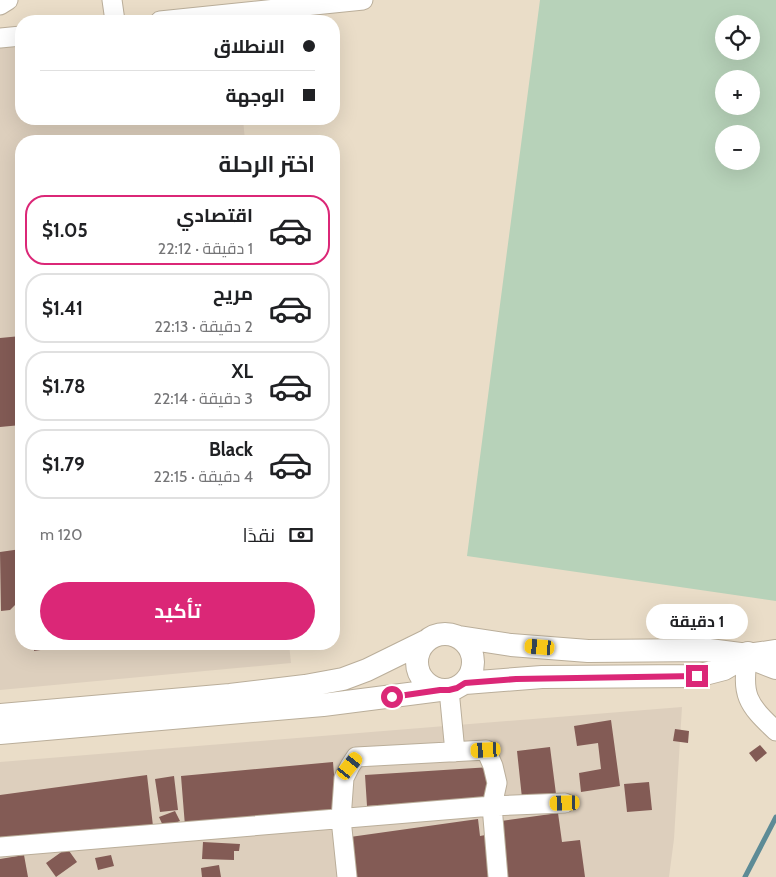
<!DOCTYPE html>
<html lang="ar">
<meta charset="utf-8">
<style>
:root{--surface:#fff;--page:#f6f6f6;--text:#202124;--muted:#757577;--line:#e0e0e0;--accent:#db2777}
body{margin:0;font-family:Cabin,Cairo,sans-serif;background:var(--page);color:var(--text);direction:rtl;height:100vh;display:flex;flex-direction:column;font-size:19px;white-space:nowrap}
*{box-sizing:border-box;margin:0}
p{font-size:16px;color:var(--muted)}
.icon{flex:none;width:28px;height:28px;fill:none;stroke:currentColor;stroke-width:2;stroke-linecap:round;stroke-linejoin:round}
.map{position:relative;flex:1;overflow:hidden;direction:ltr}
.side{position:absolute;left:15px;top:135px;width:325px;height:515px;display:flex;flex-direction:column;background:var(--surface);border-radius:20px;box-shadow:0 5px 20px #0002;direction:rtl}
.side>*{flex:none}
.hud{position:absolute;left:15px;top:15px;width:325px;height:110px;border-radius:20px;box-shadow:0 5px 20px #0002;direction:rtl;display:grid;align-content:center;height:110px;padding:0 25px;background:var(--surface)}
.buttons{position:absolute;left:715px;top:15px;display:grid;gap:10px}
.buttons a{display:grid;place-items:center;width:45px;height:45px;border-radius:50%;background:var(--surface);box-shadow:0 5px 20px #0002;font-size:25px}
.end{position:absolute;width:22px;height:22px;margin:-11px;border:6px solid #db2777;background:#fff;box-shadow:0 0 0 2px #fff}
.from{border-radius:50%}
.bubble{position:absolute;height:35px;border-radius:18px;background:var(--surface);box-shadow:0 5px 20px #0002;font-size:16px;font-weight:700;line-height:35px;text-align:center;direction:rtl}
.car{position:absolute;width:15px;height:30px;margin:-15px -8px;border-radius:6px;box-shadow:0 0 4px 1px #0007;background:linear-gradient(#f5c518 24%,#345 0 40%,#f5c518 0 76%,#345 0 86%,#f5c518 0)}
.hud b{display:flex;align-items:center;gap:18px;height:48px;font-size:19px}
.hud b+b{border-top:1px solid var(--line)}
.hud i{width:12px;height:12px;background:var(--text)}
ul{padding:0;list-style:none}
li{display:flex;align-items:center;gap:15px;height:70px;margin:0 10px 8px;padding:0 15px;border:2px solid var(--line);border-radius:20px}
li div{flex:1}
li b{display:block;font-size:19px}
li em{font-style:normal;font-weight:700}
li.selected{border-color:var(--accent)}
li>.icon{width:45px;height:45px;stroke-width:1.5}
h2{padding:0 25px;font-size:22px;line-height:60px}
.pay{display:flex;align-items:center;gap:12px;height:55px;padding:0 25px;font-size:19px}
.pay p{margin-inline-start:auto}
.primary-button{display:flex;gap:10px;margin-top:auto;padding:10px 25px}
.primary-button a{flex:1;height:58px;border-radius:30px;background:var(--accent);color:#fff;font-size:20px;font-weight:700;line-height:58px;text-align:center}
.map>svg:first-child{display:block}
</style>
<div class="map">
<svg width="776" height="877" viewBox="0 0 776 877">
<rect width="100%" height="100%" fill="#eaddc8"/>
<path fill="#ddcfbd" d="M21,42v77h222l2,22h-224v503h268l2,19 -291,27v-646z
M682,707l-8,132 -5,38h-669v-115z"/>
<path fill="#b7d2b9" fill-rule="evenodd" d="M540,0h236v601l-309,-45zM724,24h27v27h-27zM724,79h27v27h-27zM724,134h27v27h-27z"/>
<g fill="none" stroke-linecap="round" stroke-linejoin="round">
<path stroke="#5d8b96" stroke-width="5" d="M745,877l31,-60"/>
</g>
<path fill="#835b55" d="M21,336v89l-21,2v-89z
M21,549v51l-2,1 -9,9 -9,1 -1,-59z
M34,644h13v5l-13,2z
M611,720l9,66 -39,6 -2,-19 22,-4 -3,-26 -21,3 -3,-20z
M675,729l14,2 -1,12 -15,-2z
M760,745l7,8 -11,9 -7,-9z
M550,747l6,47 -34,4 -5,-47z
M333,762l4,50 -152,14 -4,-50z
M491,767l2,31 -126,8 -2,-31z
M147,775l6,51 -153,13v-44z
M174,776l4,34 -18,2 -5,-33z
M649,782l3,28 -25,2 -3,-28z
M175,811l5,10 -16,7 -5,-11z
M558,813l4,29 18,-2 5,37h-229l-6,-40 128,-18 2,17 16,-3 -2,-11z
M203,842l37,2 -1,7h-5v9l-32,-1z
M67,848l10,14 -21,15 -10,-14z
M24,855l4,22h-28v-18z
M111,855l3,11 -16,4 -3,-12z
M219,865l2,12h-19l-1,-9z"/>
<g fill="none" stroke-linecap="round" stroke-linejoin="round">
<defs>
<path id="minor" d="M112,0l3,21
M0,5l8,-5
M160,21l203,-21
M0,38l21,-2
M748,655c-7,40 -1,49 28,76
M449,690l6,62
M0,847l492,-41 73,-3
M347,877l-6,-58 3,-41 6,-12 6,-9 130,-7 7,16 4,17 -5,23 6,71"/>
<path id="major" d="M417 662a28 28 0 1 1 56 0a28 28 0 1 1-56 0Z
M459,637l52,8 77,6 121,-1 39,5 28,-4
M465,683l77,-6 155,-1 27,-7 24,-14
M0,715l230,-20 75,-9 38,-7 24,-9 59,-29
M0,733l323,-28 117,-15"/>
<path id="highway" d="M748,655l28,11"/>
</defs>
<use href="#minor" stroke="#baae9a" stroke-width="21"/>
<use href="#major" stroke="#baae9a" stroke-width="24"/>
<use href="#highway" stroke="#baae9a" stroke-width="28"/>
<use href="#minor" stroke="#fff" stroke-width="19"/>
<use href="#major" stroke="#fff" stroke-width="22"/>
<use href="#highway" stroke="#fff" stroke-width="26"/>
</g>
<g fill="none" stroke-linecap="round" stroke-linejoin="round">
<path stroke="#db2777" stroke-width="6" d="M392,697l48,-7h9l8,-2 8,-5 51,-4 181,-3"/>
</g>
</svg>
<div class="buttons">
<a><svg class="icon" aria-label="locate" viewBox="0 0 24 24"><circle cx="12" cy="12" r="6"/><path d="M12 2v4M12 18v4M2 12h4M18 12h4"/></svg></a>
<a>+</a>
<a>−</a>
</div>
<i class="end from" style="left:392px;top:697px"></i>
<i class="end" style="left:697px;top:676px"></i>
<div class="bubble" style="left:646px;top:604px;width:102px">1 دقيقة</div>
<i class="car" style="left:540px;top:647px;rotate:275deg"></i>
<i class="car" style="left:486px;top:750px;rotate:267deg"></i>
<i class="car" style="left:350px;top:766px;rotate:39deg"></i>
<i class="car" style="left:565px;top:803px;rotate:268deg"></i>
<div class="hud">
<b><i class="from"></i>الانطلاق</b>
<b><i></i>الوجهة</b>
</div>
<section class="side">
<h2>اختر الرحلة</h2>
<ul>
<li class="selected"><svg class="icon" aria-label="car" viewBox="0 0 24 24"><path d="M5 17H2v-5l4-1 3-4h7l3 4 3 1v5h-3M9 17h6M6 11h13"/><circle cx="7" cy="17" r="2"/><circle cx="17" cy="17" r="2"/></svg><div><b>اقتصادي</b><p>1 دقيقة · 22:12</p></div><em>$1.05</em></li>
<li><svg class="icon" aria-label="car" viewBox="0 0 24 24"><path d="M5 17H2v-5l4-1 3-4h7l3 4 3 1v5h-3M9 17h6M6 11h13"/><circle cx="7" cy="17" r="2"/><circle cx="17" cy="17" r="2"/></svg><div><b>مريح</b><p>2 دقيقة · 22:13</p></div><em>$1.41</em></li>
<li><svg class="icon" aria-label="car" viewBox="0 0 24 24"><path d="M5 17H2v-5l4-1 3-4h7l3 4 3 1v5h-3M9 17h6M6 11h13"/><circle cx="7" cy="17" r="2"/><circle cx="17" cy="17" r="2"/></svg><div><b>XL</b><p>3 دقيقة · 22:14</p></div><em>$1.78</em></li>
<li><svg class="icon" aria-label="car" viewBox="0 0 24 24"><path d="M5 17H2v-5l4-1 3-4h7l3 4 3 1v5h-3M9 17h6M6 11h13"/><circle cx="7" cy="17" r="2"/><circle cx="17" cy="17" r="2"/></svg><div><b>Black</b><p>4 دقيقة · 22:15</p></div><em>$1.79</em></li>
</ul>
<div class="pay"><svg class="icon" aria-label="cash" viewBox="0 0 24 24"><path d="M3 7h18v10H3z"/><circle cx="12" cy="12" r="2"/></svg>نقدًا<p>120 m</p></div>
<div class="primary-button"><a>تأكيد</a></div>
</section>
</div>
